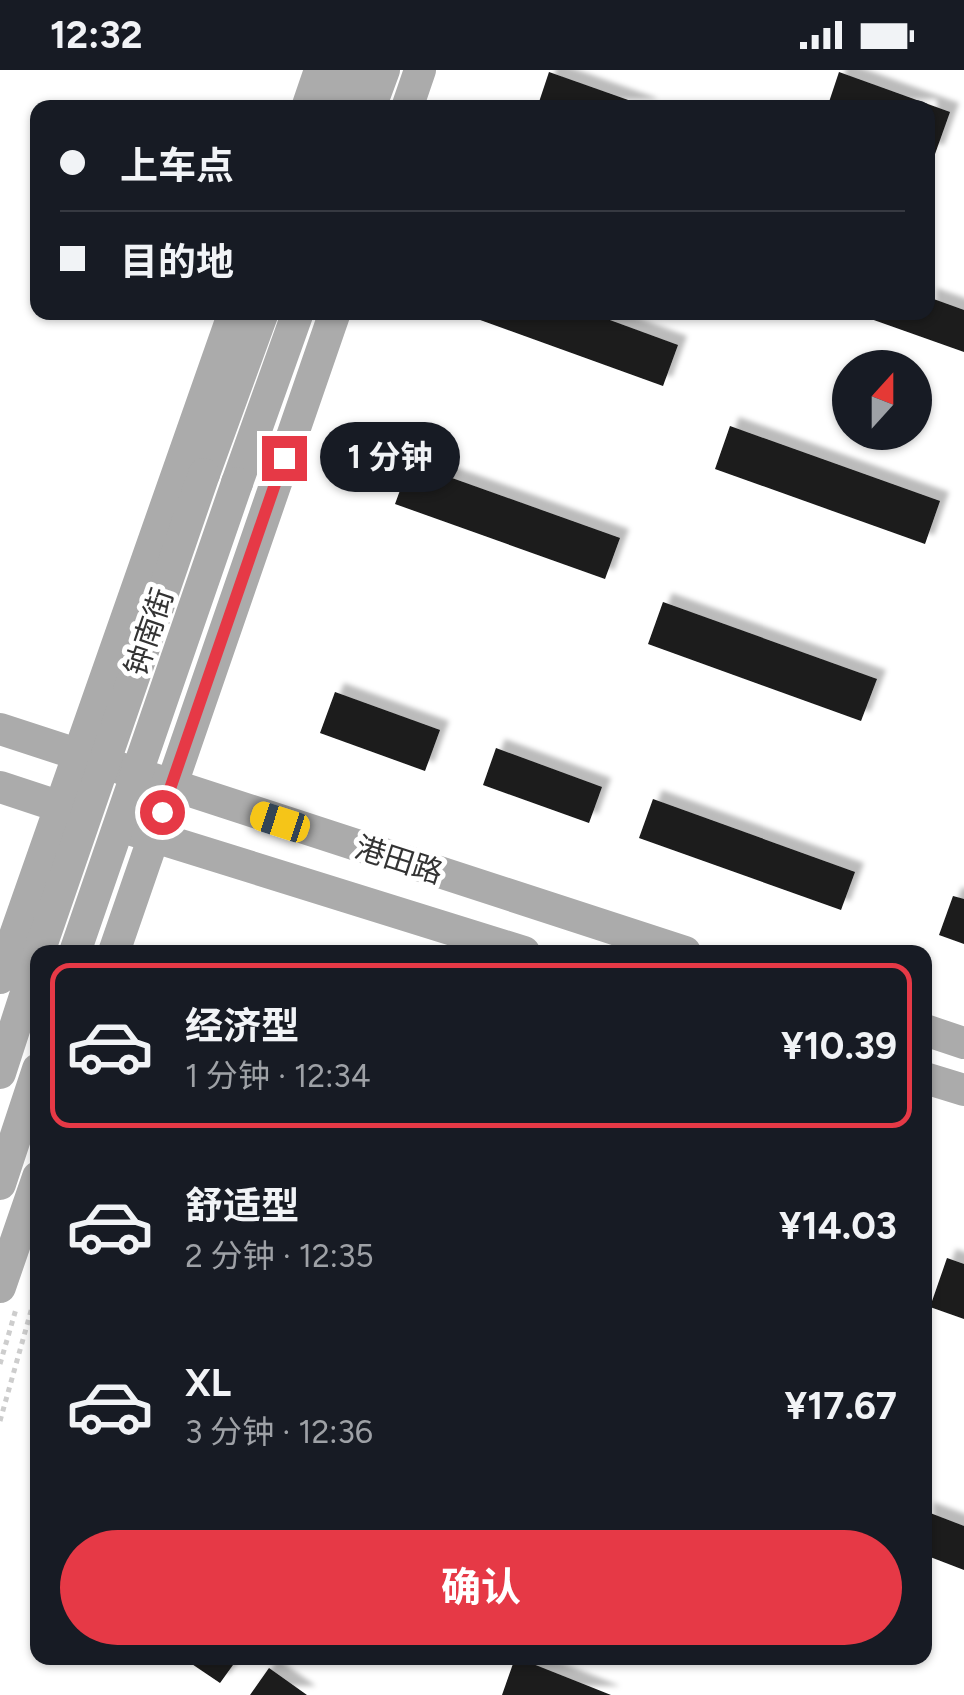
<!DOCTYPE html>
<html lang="zh">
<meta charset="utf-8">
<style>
:root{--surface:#171b24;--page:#242831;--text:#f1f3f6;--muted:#9ea1a6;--line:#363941;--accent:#e63946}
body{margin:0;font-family:Figtree,"Noto Sans SC",sans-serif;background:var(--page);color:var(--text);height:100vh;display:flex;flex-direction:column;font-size:38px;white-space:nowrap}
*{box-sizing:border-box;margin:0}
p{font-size:32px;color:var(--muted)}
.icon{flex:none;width:55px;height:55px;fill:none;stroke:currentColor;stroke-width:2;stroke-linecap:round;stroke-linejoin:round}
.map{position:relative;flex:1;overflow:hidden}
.drawer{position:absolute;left:30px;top:875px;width:902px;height:720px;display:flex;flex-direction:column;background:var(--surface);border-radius:20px;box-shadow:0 2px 8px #0004}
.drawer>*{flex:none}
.top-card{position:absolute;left:30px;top:30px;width:905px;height:220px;border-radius:20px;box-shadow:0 2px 8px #0004;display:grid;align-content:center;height:220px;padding:0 30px;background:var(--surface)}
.needle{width:65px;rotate:21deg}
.fabs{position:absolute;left:832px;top:280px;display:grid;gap:20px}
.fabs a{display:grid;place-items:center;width:100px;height:100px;border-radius:50%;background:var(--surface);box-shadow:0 2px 8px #0004;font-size:50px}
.end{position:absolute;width:45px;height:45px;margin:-22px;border:12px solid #e63946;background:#fff;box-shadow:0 0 0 5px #fff}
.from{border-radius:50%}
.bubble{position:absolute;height:70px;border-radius:35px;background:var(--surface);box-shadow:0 2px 8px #0004;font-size:32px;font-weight:700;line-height:70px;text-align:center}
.car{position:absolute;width:30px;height:60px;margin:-30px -15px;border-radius:12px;box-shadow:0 0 8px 2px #0007;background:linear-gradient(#f5c518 24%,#345 0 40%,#f5c518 0 76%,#345 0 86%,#f5c518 0)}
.top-card b{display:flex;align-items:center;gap:35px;height:95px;font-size:38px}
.top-card b+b{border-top:2px solid var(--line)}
.top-card i{width:25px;height:25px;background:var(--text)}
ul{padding:18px 0 0;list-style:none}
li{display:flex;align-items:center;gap:30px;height:165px;margin:0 20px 15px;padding:0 10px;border:5px solid transparent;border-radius:20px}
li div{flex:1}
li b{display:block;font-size:38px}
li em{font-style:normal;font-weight:700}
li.on{border-color:var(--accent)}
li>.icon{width:90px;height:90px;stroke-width:1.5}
.action{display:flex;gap:20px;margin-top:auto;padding:20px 30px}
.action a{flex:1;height:115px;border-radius:60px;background:var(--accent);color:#fff;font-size:40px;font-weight:700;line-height:115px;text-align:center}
.status{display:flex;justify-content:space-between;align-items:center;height:70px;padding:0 50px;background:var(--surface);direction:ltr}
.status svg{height:28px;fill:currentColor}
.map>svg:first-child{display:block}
</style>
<div class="status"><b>12:32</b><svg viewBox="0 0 49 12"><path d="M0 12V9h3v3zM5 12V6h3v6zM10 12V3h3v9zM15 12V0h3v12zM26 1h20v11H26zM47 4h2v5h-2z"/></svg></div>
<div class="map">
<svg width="964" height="1625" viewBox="0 0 964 1625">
<defs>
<filter id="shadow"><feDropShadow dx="9" dy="-9" stdDeviation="2.5" flood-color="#0004"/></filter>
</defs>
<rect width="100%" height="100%" fill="#fff"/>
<path fill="#1a1a1a" filter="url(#shadow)" d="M549,2l99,35 -1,1h-110z
M839,2l111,40 -15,42 -7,-2v-44h-101z
M928,227l36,13v42l-110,-39 74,-1z
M458,242h130l90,33 -15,41z
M730,356l210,75 -15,43 -210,-75z
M410,393l210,75 -15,41 -210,-75z
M663,532l214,77 -16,42 -213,-77z
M335,622l105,38 -15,41 -105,-38z
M496,678l106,39 -13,36 -106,-38z
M653,729l202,73 -14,38 -202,-72z
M953,826l11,3v45l-25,-9z
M947,1188l17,6v55l-34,-12z
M925,1441l39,15v44l-39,-15z
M183,1588h55l-18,25z
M515,1588h3l93,37h-109z
M269,1598l38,27h-57z"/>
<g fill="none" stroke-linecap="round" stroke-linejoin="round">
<path stroke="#cdcdcd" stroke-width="5" stroke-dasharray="5 5" stroke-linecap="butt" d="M0,1294l16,-55
M0,1351l38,-135"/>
<path stroke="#ababab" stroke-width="32" d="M307,38l13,-38
M337,38l14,-38
M370,38l14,-38
M407,38l13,-38
M204,404l59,-162
M237,413l61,-171
M0,659l685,223
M0,717l76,25
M132,760l392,122
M114,882l221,-640
M0,908l234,-666
M925,960l39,13
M0,1003l38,-117
M925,1008l39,12
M0,1114l38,-115
M0,1217l38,-110"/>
<path stroke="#ababab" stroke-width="32" d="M39,882l165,-478
M75,882l162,-469"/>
</g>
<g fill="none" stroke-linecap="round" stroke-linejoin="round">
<path stroke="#e63946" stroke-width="12" d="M162,742l122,-354"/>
</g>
<g text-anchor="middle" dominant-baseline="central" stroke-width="10" stroke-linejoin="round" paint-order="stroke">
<g font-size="30" fill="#333" stroke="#fff">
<text transform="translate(149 562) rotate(-71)">钟南街</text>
<text transform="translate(399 790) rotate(18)">港田路</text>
</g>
</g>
</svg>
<div class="fabs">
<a><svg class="needle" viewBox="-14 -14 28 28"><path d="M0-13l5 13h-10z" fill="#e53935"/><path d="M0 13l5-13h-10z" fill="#9ea1a6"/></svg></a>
</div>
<i class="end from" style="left:162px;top:742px"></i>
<i class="end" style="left:284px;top:388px"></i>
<div class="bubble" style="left:320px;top:352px;width:140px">1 分钟</div>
<i class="car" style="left:280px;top:752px;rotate:288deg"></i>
<div class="top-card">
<b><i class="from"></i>上车点</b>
<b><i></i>目的地</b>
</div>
<section class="drawer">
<ul>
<li class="on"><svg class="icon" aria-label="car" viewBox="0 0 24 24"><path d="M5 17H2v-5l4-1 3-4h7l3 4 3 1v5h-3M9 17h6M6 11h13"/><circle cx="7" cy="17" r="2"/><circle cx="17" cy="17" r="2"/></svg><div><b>经济型</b><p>1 分钟 · 12:34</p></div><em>¥10.39</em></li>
<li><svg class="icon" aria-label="car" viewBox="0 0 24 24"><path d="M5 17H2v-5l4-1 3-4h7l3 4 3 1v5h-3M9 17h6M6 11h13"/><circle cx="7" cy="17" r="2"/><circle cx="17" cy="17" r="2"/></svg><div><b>舒适型</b><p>2 分钟 · 12:35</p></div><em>¥14.03</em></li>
<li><svg class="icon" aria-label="car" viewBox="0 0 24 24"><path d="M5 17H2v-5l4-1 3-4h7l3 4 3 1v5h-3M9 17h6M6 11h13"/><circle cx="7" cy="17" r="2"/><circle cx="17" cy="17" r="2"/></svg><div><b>XL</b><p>3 分钟 · 12:36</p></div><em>¥17.67</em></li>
</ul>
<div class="action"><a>确认</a></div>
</section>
</div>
